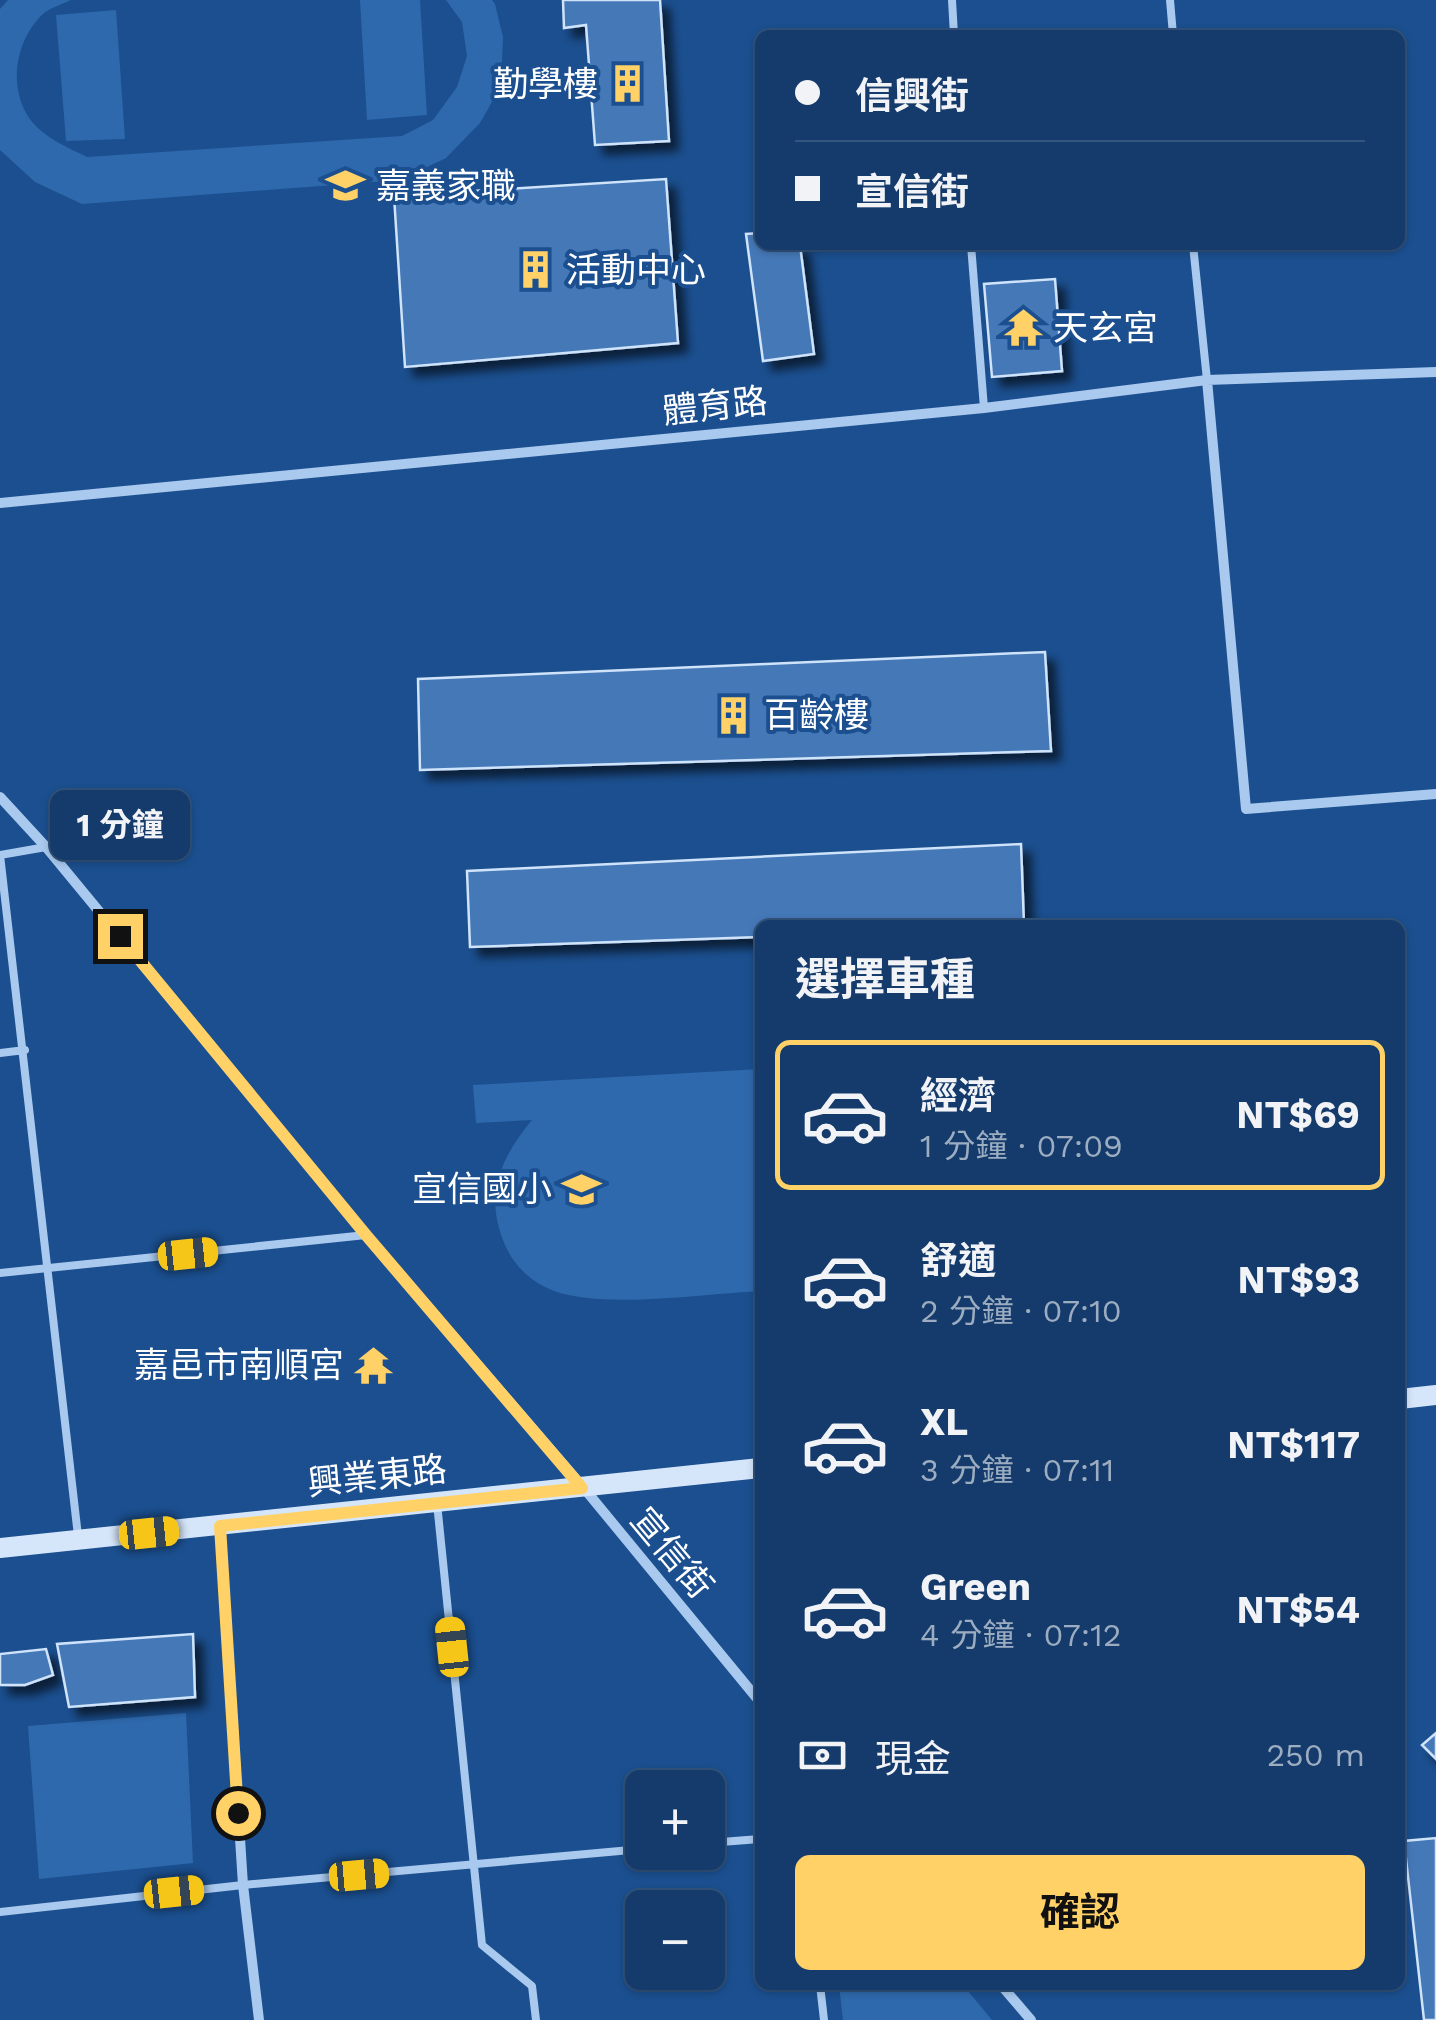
<!DOCTYPE html>
<html lang="zh-TW">
<meta charset="utf-8">
<style>
:root{--surface:#143b6b;--page:#1d4271;--text:#f1f3f6;--muted:#9dadc1;--line:#33557e;--accent:#ffd166}
body{margin:0;font-family:"Work Sans","Noto Sans TC",sans-serif;background:var(--page);color:var(--text);height:100vh;display:flex;flex-direction:column;font-size:38px;white-space:nowrap}
*{box-sizing:border-box;margin:0}
p{font-size:32px;color:var(--muted)}
.icon{flex:none;width:55px;height:55px;fill:none;stroke:currentColor;stroke-width:2;stroke-linecap:round;stroke-linejoin:round}
.map{position:relative;flex:1;overflow:hidden}
.sheet{position:absolute;left:755px;top:920px;width:650px;height:1070px;display:flex;flex-direction:column;background:var(--surface);border-radius:15px;box-shadow:0 2px 8px #0004,0 0 0 2px var(--line)}
.sheet>*{flex:none}
.banner{position:absolute;left:755px;top:30px;width:650px;height:220px;border-radius:15px;box-shadow:0 2px 8px #0004,0 0 0 2px var(--line);display:grid;align-content:center;height:220px;padding:0 40px;background:var(--surface)}
.buttons{position:absolute;left:625px;top:1770px;display:grid;gap:20px}
.buttons a{display:grid;place-items:center;width:100px;height:100px;border-radius:15px;background:var(--surface);box-shadow:0 2px 8px #0004,0 0 0 2px var(--line);font-size:50px}
.end{position:absolute;width:45px;height:45px;margin:-22px;border:12px solid #ffd166;background:#111;box-shadow:0 0 0 5px #111}
.from{border-radius:50%}
.bubble{position:absolute;height:70px;border-radius:15px;background:var(--surface);box-shadow:0 2px 8px #0004,0 0 0 2px var(--line);font-size:32px;font-weight:700;line-height:70px;text-align:center}
.car{position:absolute;width:30px;height:60px;margin:-30px -15px;border-radius:12px;box-shadow:0 0 8px 2px #0007;background:linear-gradient(#f5c518 24%,#345 0 40%,#f5c518 0 76%,#345 0 86%,#f5c518 0)}
.banner b{display:flex;align-items:center;gap:35px;height:95px;font-size:38px}
.banner b+b{border-top:2px solid var(--line)}
.banner i{width:25px;height:25px;background:var(--text)}
ul{padding:0;list-style:none}
li{display:flex;align-items:center;gap:30px;height:150px;margin:0 20px 15px;padding:0 20px;border:5px solid transparent;border-radius:15px}
li div{flex:1}
li b{display:block;font-size:38px}
li em{font-style:normal;font-weight:700}
li.current{border-color:var(--accent)}
li>.icon{width:90px;height:90px;stroke-width:1.5}
h2{padding:0 40px;font-size:45px;line-height:120px}
.pay{display:flex;align-items:center;gap:25px;height:110px;padding:0 40px;font-size:38px}
.pay p{margin-inline-start:auto}
.primary-button{display:flex;gap:20px;margin-top:auto;padding:20px 40px}
.primary-button a{flex:1;height:115px;border-radius:15px;background:var(--accent);color:#111;font-size:40px;font-weight:700;line-height:115px;text-align:center}
.map>svg:first-child{display:block}
</style>
<div class="map">
<svg width="1436" height="2020" viewBox="0 0 1436 2020">
<defs>
<filter id="shadow"><feDropShadow dx="9" dy="9" stdDeviation="5" flood-color="#0009"/></filter>
</defs>
<rect width="100%" height="100%" fill="#1b4f8f"/>
<path fill="#2e69ad" d="M8,0h63c-8,4 -21,8 -28,14 -29,27 -36,78 -10,109 14,16 36,25 54,34l315,-21 31,-16 24,-33 10,-31 -5,-34 -16,-22h46l3,4 8,33 -2,49 -21,37 -34,35 -46,22 -318,24 -47,-22 -35,-32v-141z
M360,0h60l7,115 -60,5z
M116,10l9,129 -59,2 -10,-126z
M760,1069v222c-55,3 -157,18 -206,0 -31,-12 -49,-36 -56,-67 -10,-40 9,-74 34,-104l-56,3 -3,-38z
M186,1713l7,150 -154,16 -11,-153z
M839,1985h124l29,35h-149z"/>
<path fill="#4478b7" stroke="#cfe3fa" stroke-width="2.5" filter="url(#shadow)" d="M563,0h97l9,141 -74,4 -9,-120 -22,3z
M666,179l12,164 -273,24 -11,-171z
M760,233v12h40l14,109 -51,7 -17,-127z
M1055,279l7,92 -70,6 -8,-93z
M1045,652l6,99 -631,19 -2,-91z
M1021,844l3,81h-264v12l-290,10 -3,-76z
M193,1634l2,63 -126,10 -12,-63z
M46,1649l7,26 -28,10h-25v-31z
M1436,1733v26l-14,-14z
M1436,1838v182h-12l-20,-179z"/>
<g fill="none" stroke-linecap="round" stroke-linejoin="round">
<path stroke="#a9c9ee" stroke-width="8" d="M952,0l2,35
M1170,0l3,35
M971,245l13,163
M1193,245l14,135
M46,847l-46,8 78,681
M0,1053l25,-3
M0,1273l366,-38
M437,1503l45,442 50,41 4,34
M708,1843l52,-4
M0,1912l243,-27 399,-36
M820,1985l4,35"/>
<path stroke="#a9c9ee" stroke-width="10" d="M1207,380l39,429 190,-15
M0,503l984,-95 223,-28 229,-8
M0,797l46,50 320,388 217,252 177,215
M220,1526l23,359 16,135
M1001,1985l30,35"/>
<path stroke="#d6e6fa" stroke-width="20" d="M1400,1399l36,-4
M0,1548l760,-80"/>
</g>
<g fill="none" stroke-linecap="round" stroke-linejoin="round">
<path stroke="#ffd166" stroke-width="12" d="M120,936l246,299 216,253 -362,38 18,287"/>
</g>
<defs>
<symbol id="building-bare" viewBox="-9 -9 18 18"><path d="M-4-6H4V6H1V3H-1V6H-4ZM-2.5-4.3h1.7v1.8h-1.7ZM.8-4.3h1.7v1.8H.8ZM-2.5-1h1.7V.8h-1.7ZM.8-1h1.7V.8H.8Z" fill="#ffd166" stroke="#1b4f8f" stroke-width="2.5" paint-order="stroke"/></symbol>
<symbol id="school-bare" viewBox="-9 -9 18 18"><path d="M0-5L7-2L0 1L-7-2ZM-4 1L0 2.5L4 1V4Q0 6-4 4Z" fill="#ffd166" stroke="#1b4f8f" stroke-width="2.5" paint-order="stroke"/></symbol>
<symbol id="temple-bare" viewBox="-9 -9 18 18"><path d="M0-6L5-2H3V0L6.5 2.5H4V6H1.5V3h-3V6H-4V2.5H-6.5L-3 0V-2H-5Z" fill="#ffd166" stroke="#1b4f8f" stroke-width="2.5" paint-order="stroke"/></symbol>
</defs>
<g fill-rule="evenodd">
<use href="#building-bare" x="600" y="56" width="55" height="55"/>
<use href="#school-bare" x="318" y="158" width="55" height="55"/>
<use href="#building-bare" x="508" y="242" width="55" height="55"/>
<use href="#temple-bare" x="996" y="300" width="55" height="55"/>
<use href="#building-bare" x="706" y="688" width="55" height="55"/>
<use href="#school-bare" x="554" y="1162" width="55" height="55"/>
<use href="#temple-bare" x="346" y="1338" width="55" height="55"/>
</g>
<g text-anchor="middle" dominant-baseline="central" stroke-width="8" stroke-linejoin="round" paint-order="stroke">
<g font-size="35" fill="#fff" stroke="#1b4f8f" text-anchor="start">
<text x="598" y="84" text-anchor="end">勤學樓</text>
<text x="376" y="186">嘉義家職</text>
<text x="566" y="270">活動中心</text>
<text x="1053" y="328">天玄宮</text>
<text x="764" y="715">百齡樓</text>
<text x="552" y="1189" text-anchor="end">宣信國小</text>
<text x="344" y="1365" text-anchor="end">嘉邑市南順宮</text>
</g>
<g font-size="35" fill="#fff" stroke="#1b4f8f">
<text transform="translate(715 406) rotate(-6)">體育路</text>
<text transform="translate(377 1476) rotate(-6)">興業東路</text>
<text transform="translate(672 1553) rotate(50)">宣信街</text>
</g>
</g>
</svg>
<div class="buttons">
<a>+</a>
<a>−</a>
</div>
<i class="end from" style="left:238px;top:1813px"></i>
<i class="end" style="left:120px;top:936px"></i>
<div class="bubble" style="left:50px;top:790px;width:140px">1 分鐘</div>
<i class="car" style="left:188px;top:1254px;rotate:84deg"></i>
<i class="car" style="left:149px;top:1533px;rotate:84deg"></i>
<i class="car" style="left:452px;top:1647px;rotate:354deg"></i>
<i class="car" style="left:359px;top:1875px;rotate:85deg"></i>
<i class="car" style="left:174px;top:1892px;rotate:84deg"></i>
<div class="banner">
<b><i class="from"></i>信興街</b>
<b><i></i>宣信街</b>
</div>
<section class="sheet">
<h2>選擇車種</h2>
<ul>
<li class="current"><svg class="icon" aria-label="car" viewBox="0 0 24 24"><path d="M5 17H2v-5l4-1 3-4h7l3 4 3 1v5h-3M9 17h6M6 11h13"/><circle cx="7" cy="17" r="2"/><circle cx="17" cy="17" r="2"/></svg><div><b>經濟</b><p>1 分鐘 · 07:09</p></div><em>NT$69</em></li>
<li><svg class="icon" aria-label="car" viewBox="0 0 24 24"><path d="M5 17H2v-5l4-1 3-4h7l3 4 3 1v5h-3M9 17h6M6 11h13"/><circle cx="7" cy="17" r="2"/><circle cx="17" cy="17" r="2"/></svg><div><b>舒適</b><p>2 分鐘 · 07:10</p></div><em>NT$93</em></li>
<li><svg class="icon" aria-label="car" viewBox="0 0 24 24"><path d="M5 17H2v-5l4-1 3-4h7l3 4 3 1v5h-3M9 17h6M6 11h13"/><circle cx="7" cy="17" r="2"/><circle cx="17" cy="17" r="2"/></svg><div><b>XL</b><p>3 分鐘 · 07:11</p></div><em>NT$117</em></li>
<li><svg class="icon" aria-label="car" viewBox="0 0 24 24"><path d="M5 17H2v-5l4-1 3-4h7l3 4 3 1v5h-3M9 17h6M6 11h13"/><circle cx="7" cy="17" r="2"/><circle cx="17" cy="17" r="2"/></svg><div><b>Green</b><p>4 分鐘 · 07:12</p></div><em>NT$54</em></li>
</ul>
<div class="pay"><svg class="icon" aria-label="cash" viewBox="0 0 24 24"><path d="M3 7h18v10H3z"/><circle cx="12" cy="12" r="2"/></svg>現金<p>250 m</p></div>
<div class="primary-button"><a>確認</a></div>
</section>
</div>
